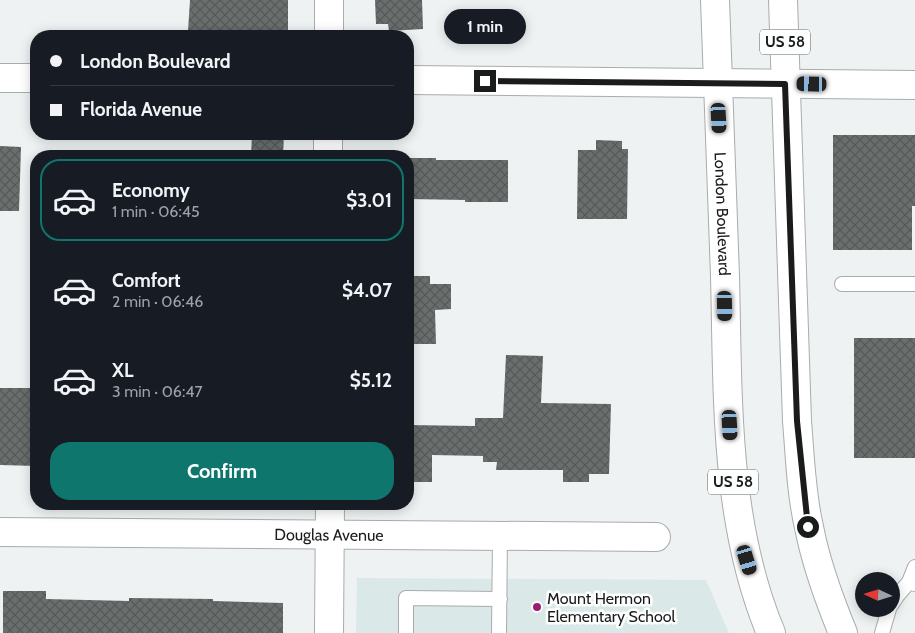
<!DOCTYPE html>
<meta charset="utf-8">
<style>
:root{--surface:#171b24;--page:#20242c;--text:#f1f3f6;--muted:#9ea1a6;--line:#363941;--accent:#0f766e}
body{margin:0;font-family:Cabin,sans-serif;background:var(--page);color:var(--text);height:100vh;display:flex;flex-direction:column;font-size:19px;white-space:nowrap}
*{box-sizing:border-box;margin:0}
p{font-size:16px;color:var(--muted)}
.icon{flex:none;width:28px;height:28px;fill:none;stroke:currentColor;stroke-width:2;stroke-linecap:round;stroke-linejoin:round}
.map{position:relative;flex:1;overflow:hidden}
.drawer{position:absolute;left:30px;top:150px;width:384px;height:360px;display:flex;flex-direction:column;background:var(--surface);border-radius:20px;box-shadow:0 2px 12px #0003}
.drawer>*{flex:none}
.hud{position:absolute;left:30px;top:30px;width:384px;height:110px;border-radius:20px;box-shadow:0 2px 12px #0003;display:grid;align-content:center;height:110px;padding:0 20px;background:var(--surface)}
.needle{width:32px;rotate:274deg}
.buttons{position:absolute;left:855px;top:572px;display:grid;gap:10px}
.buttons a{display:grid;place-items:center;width:45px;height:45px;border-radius:50%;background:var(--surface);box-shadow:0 2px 12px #0003;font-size:25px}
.end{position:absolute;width:22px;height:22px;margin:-11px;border:6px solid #1a1c1c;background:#fff;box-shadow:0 0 0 2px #fff}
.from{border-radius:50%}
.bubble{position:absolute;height:35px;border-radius:18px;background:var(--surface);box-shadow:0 2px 12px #0003;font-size:16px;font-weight:700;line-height:35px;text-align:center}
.car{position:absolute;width:15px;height:30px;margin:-15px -8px;border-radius:6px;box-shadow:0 0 4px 1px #0007;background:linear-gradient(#222 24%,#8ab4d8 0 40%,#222 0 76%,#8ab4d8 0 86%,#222 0)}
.hud b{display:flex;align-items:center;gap:18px;height:48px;font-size:19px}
.hud b+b{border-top:1px solid var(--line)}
.hud i{width:12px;height:12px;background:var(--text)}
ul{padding:9px 0 0;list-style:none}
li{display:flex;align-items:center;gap:15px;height:82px;margin:0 10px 8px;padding:0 10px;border:2px solid transparent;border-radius:20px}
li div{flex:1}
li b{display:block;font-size:19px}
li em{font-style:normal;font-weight:700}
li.active{border-color:var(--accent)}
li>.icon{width:45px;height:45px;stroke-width:1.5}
.action{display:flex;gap:10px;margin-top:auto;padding:10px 20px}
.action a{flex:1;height:58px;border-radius:20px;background:var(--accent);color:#fff;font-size:20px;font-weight:700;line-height:58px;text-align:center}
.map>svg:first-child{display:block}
</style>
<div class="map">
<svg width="915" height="633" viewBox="0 0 915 633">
<defs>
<pattern id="building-cross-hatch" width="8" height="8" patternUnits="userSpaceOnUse" patternTransform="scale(1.25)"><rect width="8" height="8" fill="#6a6e6d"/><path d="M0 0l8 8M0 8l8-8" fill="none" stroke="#565a59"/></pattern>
</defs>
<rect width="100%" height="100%" fill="#eef2f2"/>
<path fill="#dbe8e8" d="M357,578l349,2 23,53h-373z"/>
<path fill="url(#building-cross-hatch)" d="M190,0h98v32h-38v2l-62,-3z
M375,0h47l1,29 -34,2 -1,-7h-12z
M252,134h32l-1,22h-32z
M833,135h82v71h-3v44h-79z
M596,140l26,1v8h6l-1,70h-50l1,-69h18z
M0,146l21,1 -2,64h-19z
M408,158h28v2h72v42h-43v-2l-57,-1z
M408,276h22v8h21v25l-16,1 1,34h-28z
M854,338h61v120h-61z
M506,355l37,1 -2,47 70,1 -2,70h-20v8h-26v-12h-67l1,-8h-14v-6l-51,-1v27h-24v-57l67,1v-8h28z
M0,388h35l1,78 -36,-1z
M3,591h43v8l83,2v-3l84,1v2l70,2v30h-280z"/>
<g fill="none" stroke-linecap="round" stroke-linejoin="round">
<defs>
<path id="service" d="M842,284h73
M909,582l6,-15
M891,605l6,-9 12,-14 6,2
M406,633v-35l94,1
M499,633l1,-98
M882,633l7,-24"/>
<g id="minor">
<path d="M329,36v-36"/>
<path d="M0,78h36"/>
<path d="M408,80l507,5"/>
<path d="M328,156v-22"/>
<path id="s1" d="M0,532l656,5"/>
<path d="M329,633l1,-129"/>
</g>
<g id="primary">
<path id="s2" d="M715,0c3,92 7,184 10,276 3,119 -1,245 46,357"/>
<path d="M783,0l14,421c3,35 4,72 12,106 7,37 20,72 34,106"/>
</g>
</defs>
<use href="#service" stroke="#a8acac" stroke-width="16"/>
<use href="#minor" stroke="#a8acac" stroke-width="30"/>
<use href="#primary" stroke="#a8acac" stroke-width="30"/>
<use href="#service" stroke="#fff" stroke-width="14"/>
<use href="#minor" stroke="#fff" stroke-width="28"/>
<use href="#primary" stroke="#fff" stroke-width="28"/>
</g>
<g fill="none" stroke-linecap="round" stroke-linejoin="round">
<path stroke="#1a1c1c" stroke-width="6" d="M485,81l300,3 12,337 11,106"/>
</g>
<circle fill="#9a1c73" stroke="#fdffff" stroke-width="2" cx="537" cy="607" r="5"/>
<g text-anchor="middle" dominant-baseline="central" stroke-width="5" stroke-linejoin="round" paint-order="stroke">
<g fill="#fdffff" stroke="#5e6060" stroke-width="1">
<rect x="760" y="29.5" width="50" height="25" rx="4"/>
<rect x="708" y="469.5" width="50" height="25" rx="4"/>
</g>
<g font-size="15" font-weight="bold" fill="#1a1c1c">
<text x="785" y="42">US 58</text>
<text x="733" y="482">US 58</text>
</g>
<g font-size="16" fill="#1a1c1c" stroke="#fdffff">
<text stroke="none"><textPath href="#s2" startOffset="214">London Boulevard</textPath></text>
<text stroke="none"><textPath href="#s1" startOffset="329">Douglas Avenue</textPath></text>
</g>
<g font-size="16" fill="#1a1c1c" stroke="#fdffff" text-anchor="start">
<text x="547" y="598">Mount Hermon<tspan x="547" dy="18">Elementary School</tspan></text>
</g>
</g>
</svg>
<div class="buttons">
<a><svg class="needle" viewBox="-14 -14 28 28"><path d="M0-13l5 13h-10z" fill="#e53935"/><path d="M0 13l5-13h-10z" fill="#9ea1a6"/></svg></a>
</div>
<i class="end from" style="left:808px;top:527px"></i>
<i class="end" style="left:485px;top:81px"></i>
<div class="bubble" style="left:444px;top:9px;width:82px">1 min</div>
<i class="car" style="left:812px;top:84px;rotate:271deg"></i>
<i class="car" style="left:719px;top:118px;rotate:177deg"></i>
<i class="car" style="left:725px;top:306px;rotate:179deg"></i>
<i class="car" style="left:730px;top:425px;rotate:177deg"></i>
<i class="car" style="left:747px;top:560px;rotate:163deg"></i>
<div class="hud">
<b><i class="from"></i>London Boulevard</b>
<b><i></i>Florida Avenue</b>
</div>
<section class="drawer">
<ul>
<li class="active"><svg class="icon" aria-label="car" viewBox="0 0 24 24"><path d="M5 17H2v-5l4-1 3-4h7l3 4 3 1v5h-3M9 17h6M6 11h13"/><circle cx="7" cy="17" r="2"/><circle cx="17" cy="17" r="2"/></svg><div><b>Economy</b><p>1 min · 06:45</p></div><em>$3.01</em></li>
<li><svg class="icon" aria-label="car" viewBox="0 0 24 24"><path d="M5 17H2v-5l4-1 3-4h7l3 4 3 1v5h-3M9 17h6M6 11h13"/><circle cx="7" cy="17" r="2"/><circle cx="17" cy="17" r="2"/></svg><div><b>Comfort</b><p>2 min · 06:46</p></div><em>$4.07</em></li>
<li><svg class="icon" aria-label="car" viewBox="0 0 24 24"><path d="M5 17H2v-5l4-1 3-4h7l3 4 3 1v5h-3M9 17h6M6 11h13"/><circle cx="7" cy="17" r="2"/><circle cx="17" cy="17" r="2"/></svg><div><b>XL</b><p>3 min · 06:47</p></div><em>$5.12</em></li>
</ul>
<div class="action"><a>Confirm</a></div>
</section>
</div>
